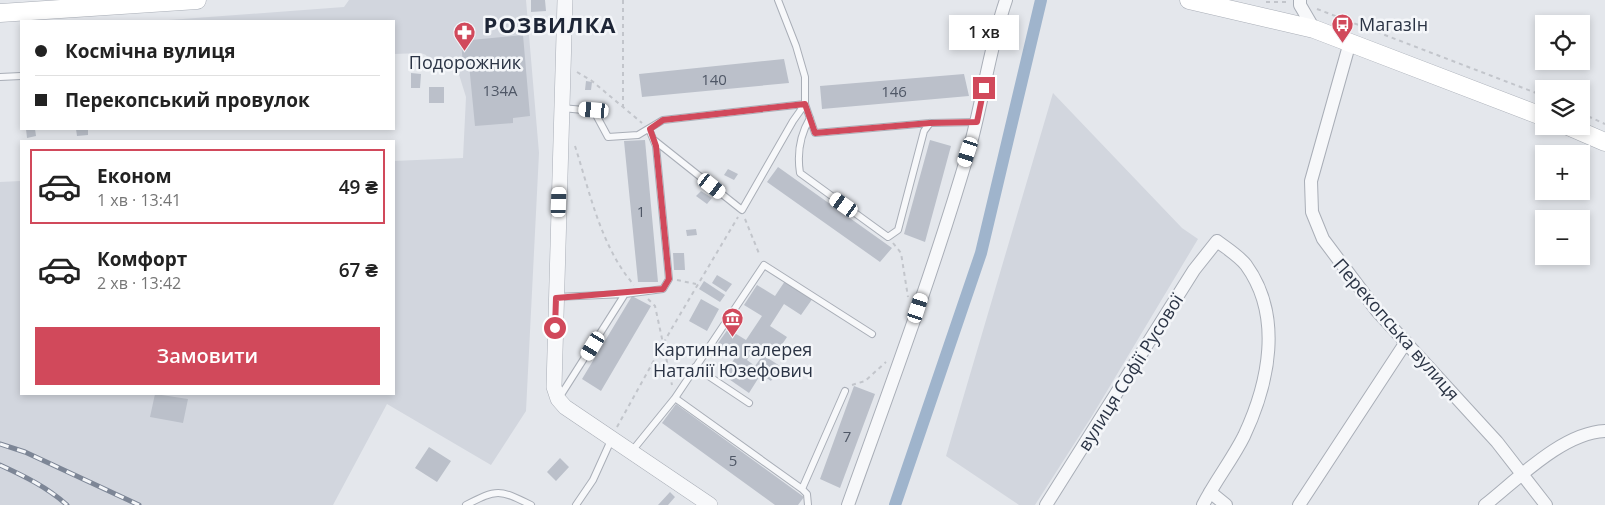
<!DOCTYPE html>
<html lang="uk">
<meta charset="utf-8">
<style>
:root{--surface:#fff;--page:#f6f6f6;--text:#222;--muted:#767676;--line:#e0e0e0;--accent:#d1495b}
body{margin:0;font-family:"Open Sans",sans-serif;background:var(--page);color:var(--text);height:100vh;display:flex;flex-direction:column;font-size:19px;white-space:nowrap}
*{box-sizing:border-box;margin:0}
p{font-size:16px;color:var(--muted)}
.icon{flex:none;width:28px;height:28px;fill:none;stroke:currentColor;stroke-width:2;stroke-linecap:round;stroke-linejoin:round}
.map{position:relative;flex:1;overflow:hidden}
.panel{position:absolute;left:20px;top:140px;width:375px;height:255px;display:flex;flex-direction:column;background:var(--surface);border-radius:0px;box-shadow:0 2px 8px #0003}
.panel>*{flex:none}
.top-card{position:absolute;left:20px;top:20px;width:375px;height:110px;border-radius:0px;box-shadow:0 2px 8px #0003;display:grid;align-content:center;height:110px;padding:0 15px;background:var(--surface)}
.fabs{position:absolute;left:1535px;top:15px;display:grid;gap:10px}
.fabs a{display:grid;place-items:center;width:55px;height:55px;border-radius:0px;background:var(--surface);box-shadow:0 2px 8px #0003;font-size:25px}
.end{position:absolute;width:22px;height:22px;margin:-11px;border:6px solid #d1495b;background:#fff;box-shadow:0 0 0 2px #fff}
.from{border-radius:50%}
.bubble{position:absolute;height:35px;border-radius:0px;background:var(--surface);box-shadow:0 2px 8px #0003;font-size:16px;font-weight:600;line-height:35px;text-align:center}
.car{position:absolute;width:15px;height:30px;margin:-15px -8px;border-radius:6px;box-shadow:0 0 4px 1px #0007;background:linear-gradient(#fff 24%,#345 0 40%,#fff 0 76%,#345 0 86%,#fff 0)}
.top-card b{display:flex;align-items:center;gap:18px;height:48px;font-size:19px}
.top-card b+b{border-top:1px solid var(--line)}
.top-card i{width:12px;height:12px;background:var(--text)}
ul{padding:9px 0 0;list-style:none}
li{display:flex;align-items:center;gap:15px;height:75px;margin:0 10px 8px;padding:0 5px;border:2px solid transparent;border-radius:0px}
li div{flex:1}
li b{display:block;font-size:19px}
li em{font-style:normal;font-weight:600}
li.selected{border-color:var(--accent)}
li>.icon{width:45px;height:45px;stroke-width:1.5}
.action{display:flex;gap:10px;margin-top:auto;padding:10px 15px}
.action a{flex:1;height:58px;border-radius:0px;background:var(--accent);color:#fff;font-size:20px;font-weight:600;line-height:58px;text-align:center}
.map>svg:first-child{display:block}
</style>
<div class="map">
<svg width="1605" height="505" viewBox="0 0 1605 505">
<rect width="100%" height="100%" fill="#e4e7ec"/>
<path fill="#d2d6de" d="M349,0h177l13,153 -13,258 -35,54 -104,-61 -54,101h-333v-323l21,-1v213h373v-233l69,-3 3,-61 -10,-32 -13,3 -3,-5 -10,1 -4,-9 -5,-2 -27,1v-33h-239l189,-14z
M1053,93l129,135 16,11 -106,177 -57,89h-16l-73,-49z"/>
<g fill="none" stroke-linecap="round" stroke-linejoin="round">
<path stroke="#9fb4cc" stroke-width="12" d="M895,505l86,-252 60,-253"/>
</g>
<path fill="#bbc0ca" d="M531,0h14l1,11 -15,1z
M523,35l7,81 -17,2v5l-38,3 -6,-62 -6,1 -2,-24z
M784,59l5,24 -147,14 -3,-23z
M411,73l10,1 -1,14h-9z
M964,74l5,22 -147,13 -2,-23z
M586,81l6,1 -1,8h-6z
M429,87h15v16h-15z
M26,129h9l1,7 -9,2z
M76,129h12v6l-11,1z
M645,140l13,142h-20l-14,-141z
M930,140l21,6 -26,96 -21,-8z
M778,167l114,81 -12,14 -113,-80z
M728,169l10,5 -4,6 -10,-5z
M701,191l11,7 -5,6 -11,-8z
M696,229l1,6 -10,1 -1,-6z
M673,253h11l1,17h-11z
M717,275l15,9 -6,8 -14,-9z
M704,281l21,14 -5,7 -21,-13z
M785,281l28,17 -12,17 -17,-11 -14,22 17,11 -12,18 -17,-12 -11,17 8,6 8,-11 17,11 -9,15 -10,-7 -12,19 -26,-18 12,-17 -19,-12 12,-17 18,11 16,-24 -18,-11 13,-20 18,11z
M632,296l19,10 -50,85 -19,-12z
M701,299l18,10 -12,22 -18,-10z
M854,386l21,8 -35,94 -20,-9z
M155,394l33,5 -5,24 -33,-6z
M676,404l128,93 -6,8h-23l-113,-82z
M429,447l22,14 -14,21 -22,-14z
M560,458l9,9 -13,14 -9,-9z
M670,492l5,5 -7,8h-10z"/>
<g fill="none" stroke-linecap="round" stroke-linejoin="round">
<defs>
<path id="service" d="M0,77l21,-1
M562,108l32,3 14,26 30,-2 25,-15 142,-16 10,29 115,-10 47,-1
M810,118c-10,17 -13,36 -10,55l88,64 10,-7 26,-99 6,-8
M654,140l88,70 51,-89 12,-17v-27l-9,-31 -18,-46
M556,297l69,-3
M695,367l54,36
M559,398l66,-104 38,-5 6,-10 -13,-133 -7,-17
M675,398l89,-133 108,69
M632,451l43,-53 127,91 5,5 1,11
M802,489l43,-98
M466,505c31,-16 33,-16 65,0
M576,505l17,-25 19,-42"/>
<path id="minor" d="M1300,0v5l14,24
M1350,42l-39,139 1,31 11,27 54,72 120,131 49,63
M1210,492l16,13
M848,505c42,-117 86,-235 121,-355 14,-49 20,-101 37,-150
M1046,505l148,-235 23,-29c9,7 22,15 29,24 37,51 23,118 -2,171 -12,24 -29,45 -41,69
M1299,505l107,-163
M1485,505c33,-26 77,-72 120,-74"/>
<path id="tertiary" d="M565,0l-11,387 4,12 7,8 145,98"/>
<path id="secondary" d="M1189,0l125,29 230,88
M0,13l197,-13
M1568,126l37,16"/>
</defs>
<use href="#service" stroke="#a9aeb7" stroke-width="8"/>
<use href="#minor" stroke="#a9aeb7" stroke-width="14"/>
<use href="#tertiary" stroke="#a9aeb7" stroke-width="16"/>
<use href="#secondary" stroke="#a9aeb7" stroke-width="19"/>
<path stroke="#c2c5cb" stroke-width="2" stroke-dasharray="4 4" stroke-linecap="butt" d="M623,0v107
M1266,2h23
M1317,9l227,87
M577,72l15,9 50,42
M1581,113l24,11
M575,146c15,47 26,101 59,139
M745,219l15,37
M893,243l8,10 7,44
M677,280l19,4
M648,299l7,7 17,79
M852,385l13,-4 21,-19
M617,427l55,-99 66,-111"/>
<use href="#service" stroke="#f7f8fa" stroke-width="6"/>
<use href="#minor" stroke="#f7f8fa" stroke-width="12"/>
<use href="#tertiary" stroke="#f7f8fa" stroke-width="15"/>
<use href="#secondary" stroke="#fff" stroke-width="18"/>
<defs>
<path id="rail" d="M0,444l25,8 114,53
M0,465c24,11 47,22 67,40"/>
</defs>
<use href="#rail" stroke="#7d8696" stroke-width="5"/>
<use href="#rail" stroke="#f4f6f9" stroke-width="3" stroke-dasharray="9" stroke-linecap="butt"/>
</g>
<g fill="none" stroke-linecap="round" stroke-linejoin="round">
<path stroke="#d1495b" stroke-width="6" d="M555,328l1,-30 107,-9 6,-10 -13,-133 -6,-17 13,-9 142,-16 10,29 115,-10 47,-1 7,-34"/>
</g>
<defs>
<symbol id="bus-pin" viewBox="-11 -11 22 30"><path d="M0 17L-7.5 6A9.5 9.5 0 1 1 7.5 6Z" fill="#d1495b" stroke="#f4f6f9"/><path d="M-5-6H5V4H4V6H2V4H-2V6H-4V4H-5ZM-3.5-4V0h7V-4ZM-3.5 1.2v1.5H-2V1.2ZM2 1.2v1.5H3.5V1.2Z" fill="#fff"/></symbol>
<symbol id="pharmacy-pin" viewBox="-11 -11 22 30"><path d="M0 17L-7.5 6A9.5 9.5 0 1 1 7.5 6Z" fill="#d1495b" stroke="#f4f6f9"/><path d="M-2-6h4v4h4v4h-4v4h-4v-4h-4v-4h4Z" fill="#fff"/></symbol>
<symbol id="museum-pin" viewBox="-11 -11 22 30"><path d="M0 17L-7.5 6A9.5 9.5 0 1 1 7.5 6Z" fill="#d1495b" stroke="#f4f6f9"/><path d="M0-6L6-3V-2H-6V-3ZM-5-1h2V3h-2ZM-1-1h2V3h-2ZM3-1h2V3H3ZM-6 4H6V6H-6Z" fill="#fff"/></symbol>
</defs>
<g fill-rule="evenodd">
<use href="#bus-pin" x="1330" y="12" width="25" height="34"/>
<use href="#pharmacy-pin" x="452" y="20" width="25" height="34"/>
<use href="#museum-pin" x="720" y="306" width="25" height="34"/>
</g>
<g text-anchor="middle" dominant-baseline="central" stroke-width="5" stroke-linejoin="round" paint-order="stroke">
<g font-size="15" fill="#4f5766">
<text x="714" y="79">140</text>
<text x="500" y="90">134А</text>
<text x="894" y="91">146</text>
<text x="641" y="211">1</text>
<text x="847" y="436">7</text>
<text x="733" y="460">5</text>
</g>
<g font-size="18" fill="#2b3445" stroke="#f4f6f9">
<text x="1359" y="24" text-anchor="start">МагазІн</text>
<text x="465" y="62">Подорожник</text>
<text x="733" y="349">Картинна галерея<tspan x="733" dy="21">Наталії Юзефович</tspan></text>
</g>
<g font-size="18" fill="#2b3445" stroke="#f4f6f9">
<text transform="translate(1397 329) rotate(49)">Перекопська вулиця</text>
<text transform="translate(1130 372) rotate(-58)">вулиця Софії Русової</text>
</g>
<g font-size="22" font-weight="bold" letter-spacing="1" fill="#1d2536" stroke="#f4f6f9">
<text x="550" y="24">РОЗВИЛКА</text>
</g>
</g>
</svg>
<div class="fabs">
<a><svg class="icon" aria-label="locate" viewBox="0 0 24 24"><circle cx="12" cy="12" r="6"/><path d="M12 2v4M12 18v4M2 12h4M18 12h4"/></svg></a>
<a><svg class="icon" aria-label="layers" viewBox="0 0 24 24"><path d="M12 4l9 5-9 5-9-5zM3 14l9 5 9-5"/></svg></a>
<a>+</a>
<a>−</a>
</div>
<i class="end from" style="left:555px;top:328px"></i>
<i class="end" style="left:984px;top:88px"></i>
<div class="bubble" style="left:949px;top:15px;width:70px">1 хв</div>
<i class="car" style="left:594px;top:110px;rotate:275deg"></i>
<i class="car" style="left:968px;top:152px;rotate:198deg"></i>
<i class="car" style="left:712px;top:186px;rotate:128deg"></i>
<i class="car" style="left:559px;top:202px;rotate:2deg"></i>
<i class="car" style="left:844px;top:205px;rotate:305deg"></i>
<i class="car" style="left:918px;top:308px;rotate:18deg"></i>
<i class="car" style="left:593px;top:346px;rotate:211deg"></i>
<div class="top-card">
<b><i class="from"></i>Космічна вулиця</b>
<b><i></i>Перекопський провулок</b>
</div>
<section class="panel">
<ul>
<li class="selected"><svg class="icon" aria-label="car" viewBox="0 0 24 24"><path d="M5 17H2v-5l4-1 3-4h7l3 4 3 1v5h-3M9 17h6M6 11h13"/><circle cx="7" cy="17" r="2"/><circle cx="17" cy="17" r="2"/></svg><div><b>Економ</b><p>1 хв · 13:41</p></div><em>49 ₴</em></li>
<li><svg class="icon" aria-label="car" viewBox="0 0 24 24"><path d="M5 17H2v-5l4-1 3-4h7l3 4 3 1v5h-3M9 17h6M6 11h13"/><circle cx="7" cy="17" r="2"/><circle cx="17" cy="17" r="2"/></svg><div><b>Комфорт</b><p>2 хв · 13:42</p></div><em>67 ₴</em></li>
</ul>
<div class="action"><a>Замовити</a></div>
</section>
</div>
